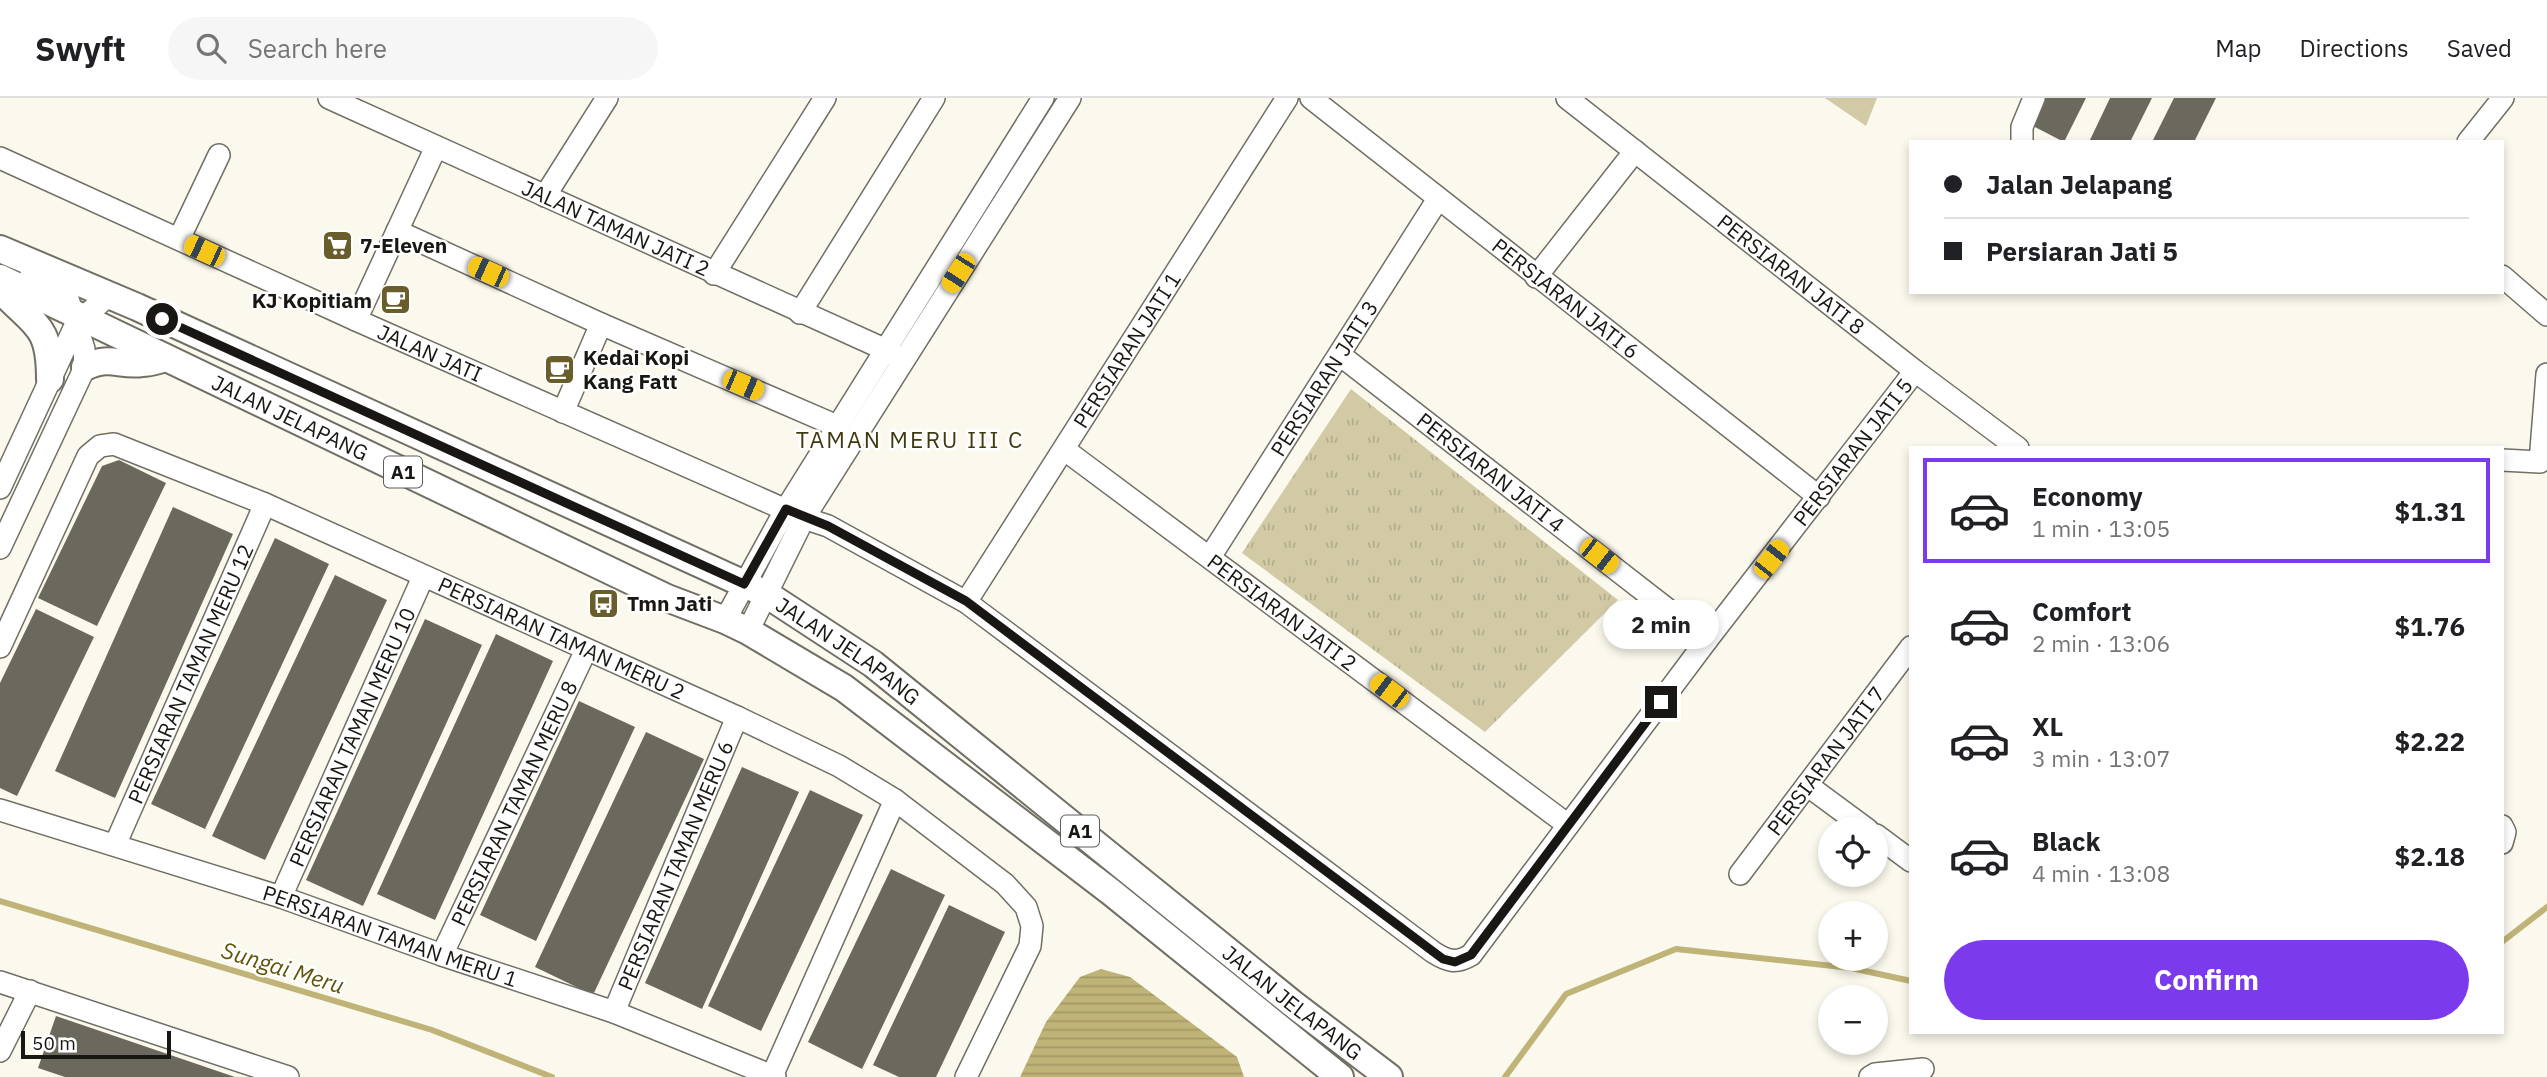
<!DOCTYPE html>
<meta charset="utf-8">
<style>
:root{--surface:#fff;--page:#f6f6f6;--text:#202124;--muted:#757577;--line:#e0e0e0;--accent:#7c3aed}
body{margin:0;font-family:"IBM Plex Sans",sans-serif;background:var(--page);color:var(--text);height:100vh;display:flex;flex-direction:column;font-size:26px;white-space:nowrap}
*{box-sizing:border-box;margin:0}
p{font-size:23px;color:var(--muted)}
.icon{flex:none;width:38px;height:38px;fill:none;stroke:currentColor;stroke-width:2;stroke-linecap:round;stroke-linejoin:round}
.map{position:relative;flex:1;overflow:hidden}
.side{position:absolute;left:1909px;top:348px;width:595px;height:588px;display:flex;flex-direction:column;background:var(--surface);border-radius:0px;box-shadow:0 4px 10px #0003}
.side>*{flex:none}
.top-card{position:absolute;left:1909px;top:42px;width:595px;height:154px;border-radius:0px;box-shadow:0 4px 10px #0003;display:grid;align-content:center;height:154px;padding:0 35px;background:var(--surface)}
.buttons{position:absolute;left:1818px;top:719px;display:grid;gap:14px}
.buttons a{display:grid;place-items:center;width:70px;height:70px;border-radius:50%;background:var(--surface);box-shadow:0 4px 10px #0003;font-size:35px}
.scale{position:absolute;left:21px;bottom:18px;width:150px;box-sizing:border-box;padding-left:7px;border:4px solid #181713;border-top:0;font-size:19px;line-height:24px;white-space:nowrap;color:#181713;-webkit-text-stroke:5px #fff;paint-order:stroke}
.end{position:absolute;width:32px;height:32px;margin:-16px;border:9px solid #181713;background:#fff;box-shadow:0 0 0 4px #fff}
.from{border-radius:50%}
.bubble{position:absolute;height:49px;border-radius:24px;background:var(--surface);box-shadow:0 4px 10px #0003;font-size:23px;font-weight:800;line-height:49px;text-align:center}
.car{position:absolute;width:21px;height:42px;margin:-21px -10px;border-radius:9px;box-shadow:0 0 5px 2px #0007;background:linear-gradient(#f5c518 24%,#345 0 40%,#f5c518 0 76%,#345 0 86%,#f5c518 0)}
.top-card b{display:flex;align-items:center;gap:24px;height:66px;font-size:26px}
.top-card b+b{border-top:2px solid var(--line)}
.top-card i{width:18px;height:18px;background:var(--text)}
ul{padding:12px 0 0;list-style:none}
li{display:flex;align-items:center;gap:21px;height:105px;margin:0 14px 10px;padding:0 21px;border:4px solid transparent;border-radius:0px}
li div{flex:1}
li b{display:block;font-size:26px}
li em{font-style:normal;font-weight:800}
li.current{border-color:var(--accent)}
li>.icon{width:63px;height:63px;stroke-width:1.5}
.primary-button{display:flex;gap:14px;margin-top:auto;padding:14px 35px}
.primary-button a{flex:1;height:80px;border-radius:42px;background:var(--accent);color:#fff;font-size:28px;font-weight:800;line-height:80px;text-align:center}
header{display:flex;align-items:center;gap:42px;box-sizing:border-box;height:98px;padding:0 35px;background:var(--surface);border-bottom:2px solid var(--line)}
header strong{font-size:33px}
nav{display:flex;gap:38px;margin-inline-start:auto;font-size:24px}
.search{width:490px;height:63px;background:var(--page);display:flex;align-items:center;gap:18px;box-sizing:border-box;padding:0 24px;border-radius:38px;color:var(--muted);font-size:26px}
.map>svg:first-child{display:block}
</style>
<header>
<strong>Swyft</strong>
<div class="search"><svg class="icon" aria-label="search" viewBox="0 0 24 24"><circle cx="10" cy="10" r="6"/><path d="M15 15l6 6"/></svg>Search here</div>
<nav><a>Map</a><a>Directions</a><a>Saved</a></nav>
</header>
<div class="map">
<svg width="2547" height="979" viewBox="0 0 2547 979">
<defs>
<pattern id="grass-tufts" width="24" height="20" patternUnits="userSpaceOnUse" patternTransform="scale(1.75)"><rect width="24" height="20" fill="#d2caa5"/><path d="M3 7l-1-3M5 7V3M7 7l1-3M15 17l-1-3M17 17v-4M19 17l1-3" fill="none" stroke="#b4ad8d"/></pattern>
<pattern id="water-rules" width="6" height="5" patternUnits="userSpaceOnUse" patternTransform="scale(1.75)"><rect width="6" height="5" fill="#bfb377"/><path d="M0 2.5h6" fill="none" stroke="#a39966"/></pattern>
</defs>
<rect width="100%" height="100%" fill="#fbf9ed"/>
<path fill="url(#grass-tufts)" d="M1351,291l267,211 -133,132 -243,-179z"/>
<path fill="#d2caa5" d="M1825,0h52l-11,28z"/>
<path fill="url(#water-rules)" d="M1101,871l29,8 107,80 7,20h-224l26,-55 34,-45z"/>
<g fill="none" stroke-linecap="round" stroke-linejoin="round">
<path stroke="#bfb377" stroke-width="6" d="M0,803l432,129 120,47
M2502,844l45,-35
M1505,979l61,-83 110,-45 175,19 60,13"/>
</g>
<path fill="#6b695e" d="M2044,0h42l-22,44 -33,-17z
M2110,0h42l-22,44h-41z
M2174,0h42l-22,44h-42z
M119,362l47,23 -69,143 -59,-28 64,-132z
M173,409l60,27 -118,264 -60,-27z
M275,440l54,26 -124,265 -54,-25z
M335,477l52,25 -122,260 -53,-24z
M36,511l58,28 -77,159 -17,-8v-105z
M425,521l57,26 -119,261 -57,-26z
M496,536l57,27 -118,259 -58,-26z
M579,603l56,26 -99,214 -56,-26z
M646,634l58,27 -111,236 -58,-28z
M742,669l57,25 -97,217 -57,-26z
M810,692l53,25 -102,216 -53,-25z
M891,771l54,26 -83,174 -54,-27z
M949,807l56,27 -69,145h-37l-26,-12z
M56,918l179,61h-170l-27,-9z"/>
<g fill="none" stroke-linecap="round" stroke-linejoin="round">
<defs>
<g id="minor">
<path id="s1" d="M329,0l555,251 18,11"/>
<path id="s2" d="M1311,0l508,399"/>
<path id="s3" d="M1567,0l348,273 103,77"/>
<path d="M2022,44v-15l12,-29"/>
<path d="M2468,44l35,-44"/>
<path id="s4" d="M0,60l356,162 448,198 24,8 138,76 467,350c14,9 23,12 38,3l236,-315 208,-269"/>
<path d="M545,98l62,-98"/>
<path d="M397,133l204,93 236,102"/>
<path d="M179,141l40,-84"/>
<path d="M714,176l111,-176"/>
<path d="M2502,178l45,39"/>
<path d="M1536,179l99,-126"/>
<path d="M800,215l134,-215"/>
<path d="M356,222l80,-173"/>
<path id="s5" d="M1340,257l367,285"/>
<path d="M563,314l38,-88"/>
<path id="s6" d="M1065,352l503,375"/>
<path d="M2502,362l38,2 7,-88"/>
<path d="M0,390l76,-164 33,-29"/>
<path d="M0,450l85,-181 -1,-18 -16,-50 -5,-7 -32,-18"/>
<path id="s7" d="M1210,459l228,-358"/>
<path id="s8" d="M966,504l321,-504"/>
<path d="M725,522l61,-111 257,-411"/>
<path d="M748,533l56,-113 266,-420"/>
<path id="s9" d="M0,549l88,-191 12,-10 14,-2 151,60 472,213 102,49 56,34 110,84 21,23 6,19 -2,20 -64,131"/>
<path d="M1807,687l61,45"/>
<path id="s10" d="M0,712l281,87 161,58 172,57 161,65"/>
<path d="M2502,728l3,6 -3,11"/>
<path d="M1876,737l35,26"/>
<path id="s11" d="M115,747l150,-341"/>
<path id="s12" d="M1740,776l171,-227"/>
<path id="s13" d="M281,799l142,-320"/>
<path id="s14" d="M442,857l144,-305"/>
<path d="M0,884l288,95"/>
<path id="s15" d="M614,914l123,-295"/>
<path d="M0,953l30,-60"/>
<path d="M772,978l123,-276"/>
<path d="M1870,979l5,-3 48,-5"/>
</g>
<g id="major">
<path id="s16" d="M0,151l137,58 629,287 107,70 420,340 96,73"/>
<path id="s17" d="M0,180l667,320 58,22 23,11 96,57 267,204 229,185"/>
<path d="M0,191c34,37 50,34 50,90"/>
<path d="M85,269c26,-12 33,-1 57,-4 8,0 16,-3 24,-5"/>
</g>
</defs>
<use href="#minor" stroke="#716f65" stroke-width="24"/>
<use href="#major" stroke="#716f65" stroke-width="30"/>
<use href="#minor" stroke="#fff" stroke-width="21"/>
<use href="#major" stroke="#fff" stroke-width="26"/>
</g>
<g fill="none" stroke-linecap="round" stroke-linejoin="round">
<path stroke="#181713" stroke-width="9" d="M162,221l582,265 42,-75 42,17 138,75 477,358 12,3 16,-7 190,-253"/>
</g>
<defs>
<symbol id="supermarket-square" viewBox="-11 -11 22 22"><rect x="-9" y="-9" width="18" height="18" rx="4" fill="#695e2b" stroke="#fff"/><path d="M-6-5.5h2.5l.6 2H6L4.5 2H-2.5L-4.4-4H-6ZM-1.5 3.2a1.3 1.3 0 1 0 .1 0ZM3 3.2a1.3 1.3 0 1 0 .1 0Z" fill="#fff"/></symbol>
<symbol id="cafe-square" viewBox="-11 -11 22 22"><rect x="-9" y="-9" width="18" height="18" rx="4" fill="#695e2b" stroke="#fff"/><path d="M-5.5-4.5H6V0H3Q3 3.5 0 3.5H-2.5Q-5.5 3.5-5.5 0ZM3-3.2v2h1.7v-2ZM-6 4.5H4V6H-6Z" fill="#fff"/></symbol>
<symbol id="bus-square" viewBox="-11 -11 22 22"><rect x="-9" y="-9" width="18" height="18" rx="4" fill="#695e2b" stroke="#fff"/><path d="M-5-6H5V4H4V6H2V4H-2V6H-4V4H-5ZM-3.5-4V0h7V-4ZM-3.5 1.2v1.5H-2V1.2ZM2 1.2v1.5H3.5V1.2Z" fill="#fff"/></symbol>
</defs>
<g fill-rule="evenodd">
<use href="#supermarket-square" x="320" y="130" width="35" height="35"/>
<use href="#cafe-square" x="378" y="184" width="35" height="35"/>
<use href="#cafe-square" x="542" y="254" width="35" height="35"/>
<use href="#bus-square" x="586" y="488" width="35" height="35"/>
</g>
<g text-anchor="middle" dominant-baseline="central" stroke-width="5" stroke-linejoin="round" paint-order="stroke">
<g fill="#fff" stroke="#5d5d5a" stroke-width="2">
<rect x="384" y="358.5" width="38" height="31" rx="5"/>
<rect x="1061" y="717.5" width="38" height="31" rx="5"/>
</g>
<g font-size="19" font-weight="bold" fill="#181713">
<text x="403" y="374">A1</text>
<text x="1080" y="733">A1</text>
</g>
<g font-size="21" fill="#181713" stroke="#fff">
<text stroke="none"><textPath href="#s1" startOffset="315">JALAN TAMAN JATI 2</textPath></text>
<text stroke="none"><textPath href="#s3" startOffset="285">PERSIARAN JATI 8</textPath></text>
<text stroke="none"><textPath href="#s2" startOffset="324">PERSIARAN JATI 6</textPath></text>
<text stroke="none"><textPath href="#s8" startOffset="299">PERSIARAN JATI 1</textPath></text>
<text stroke="none"><textPath href="#s4" startOffset="472">JALAN JATI</textPath></text>
<text stroke="none"><textPath href="#s7" startOffset="212">PERSIARAN JATI 3</textPath></text>
<text stroke="none"><textPath href="#s17" startOffset="322">JALAN JELAPANG</textPath></text>
<text stroke="none"><textPath href="#s4" startOffset="2320">PERSIARAN JATI 5</textPath></text>
<text stroke="none"><textPath href="#s5" startOffset="191">PERSIARAN JATI 4</textPath></text>
<text stroke="none"><textPath href="#s6" startOffset="271">PERSIARAN JATI 2</textPath></text>
<text stroke="none"><textPath href="#s9" startOffset="728">PERSIARAN TAMAN MERU 2</textPath></text>
<text stroke="none"><textPath href="#s16" startOffset="940">JALAN JELAPANG</textPath></text>
<text stroke="none"><textPath href="#s11" startOffset="187">PERSIARAN TAMAN MERU 12</textPath></text>
<text stroke="none"><textPath href="#s13" startOffset="175">PERSIARAN TAMAN MERU 10</textPath></text>
<text stroke="none"><textPath href="#s12" startOffset="142">PERSIARAN JATI 7</textPath></text>
<text stroke="none"><textPath href="#s14" startOffset="168">PERSIARAN TAMAN MERU 8</textPath></text>
<text stroke="none"><textPath href="#s15" startOffset="159">PERSIARAN TAMAN MERU 6</textPath></text>
<text stroke="none"><textPath href="#s10" startOffset="410">PERSIARAN TAMAN MERU 1</textPath></text>
<text stroke="none"><textPath href="#s16" startOffset="1507">JALAN JELAPANG</textPath></text>
</g>
<g font-size="21" font-weight="bold" fill="#181713" stroke="#fff" text-anchor="start">
<text x="360" y="147">7-Eleven</text>
<text x="372" y="202" text-anchor="end">KJ Kopitiam</text>
<text x="583" y="259">Kedai Kopi<tspan x="583" dy="24">Kang Fatt</tspan></text>
<text x="627" y="505">Tmn Jati</text>
</g>
<g font-size="23" letter-spacing="2" fill="#41390f" stroke="#fff">
<text x="910" y="341">TAMAN MERU III C</text>
</g>
<g font-size="23" font-style="italic" fill="#61540a" stroke="#fff">
<text transform="translate(283 869) rotate(17)">Sungai Meru</text>
</g>
</g>
</svg>
<div class="buttons">
<a><svg class="icon" aria-label="locate" viewBox="0 0 24 24"><circle cx="12" cy="12" r="6"/><path d="M12 2v4M12 18v4M2 12h4M18 12h4"/></svg></a>
<a>+</a>
<a>−</a>
</div>
<div class="scale">50 m</div>
<i class="end from" style="left:162px;top:221px"></i>
<i class="end" style="left:1661px;top:604px"></i>
<div class="bubble" style="left:1603px;top:502px;width:116px">2 min</div>
<i class="car" style="left:204px;top:153px;rotate:295deg"></i>
<i class="car" style="left:488px;top:174px;rotate:294deg"></i>
<i class="car" style="left:958px;top:175px;rotate:213deg"></i>
<i class="car" style="left:743px;top:287px;rotate:113deg"></i>
<i class="car" style="left:1599px;top:458px;rotate:128deg"></i>
<i class="car" style="left:1771px;top:461px;rotate:38deg"></i>
<i class="car" style="left:1389px;top:593px;rotate:307deg"></i>
<div class="top-card">
<b><i class="from"></i>Jalan Jelapang</b>
<b><i></i>Persiaran Jati 5</b>
</div>
<section class="side">
<ul>
<li class="current"><svg class="icon" aria-label="car" viewBox="0 0 24 24"><path d="M5 17H2v-5l4-1 3-4h7l3 4 3 1v5h-3M9 17h6M6 11h13"/><circle cx="7" cy="17" r="2"/><circle cx="17" cy="17" r="2"/></svg><div><b>Economy</b><p>1 min · 13:05</p></div><em>$1.31</em></li>
<li><svg class="icon" aria-label="car" viewBox="0 0 24 24"><path d="M5 17H2v-5l4-1 3-4h7l3 4 3 1v5h-3M9 17h6M6 11h13"/><circle cx="7" cy="17" r="2"/><circle cx="17" cy="17" r="2"/></svg><div><b>Comfort</b><p>2 min · 13:06</p></div><em>$1.76</em></li>
<li><svg class="icon" aria-label="car" viewBox="0 0 24 24"><path d="M5 17H2v-5l4-1 3-4h7l3 4 3 1v5h-3M9 17h6M6 11h13"/><circle cx="7" cy="17" r="2"/><circle cx="17" cy="17" r="2"/></svg><div><b>XL</b><p>3 min · 13:07</p></div><em>$2.22</em></li>
<li><svg class="icon" aria-label="car" viewBox="0 0 24 24"><path d="M5 17H2v-5l4-1 3-4h7l3 4 3 1v5h-3M9 17h6M6 11h13"/><circle cx="7" cy="17" r="2"/><circle cx="17" cy="17" r="2"/></svg><div><b>Black</b><p>4 min · 13:08</p></div><em>$2.18</em></li>
</ul>
<div class="primary-button"><a>Confirm</a></div>
</section>
</div>
